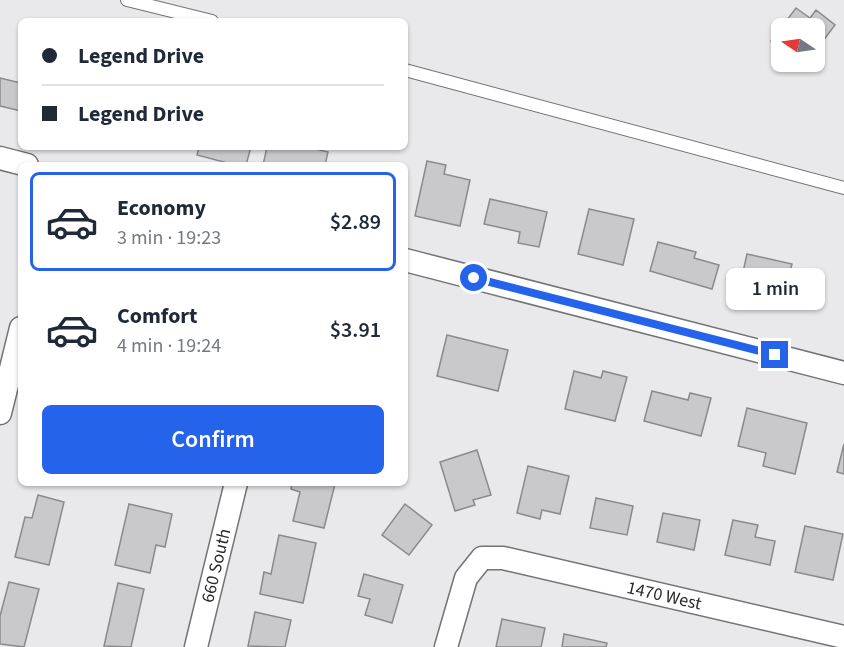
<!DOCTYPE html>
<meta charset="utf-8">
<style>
:root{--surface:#fff;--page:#f6f6f7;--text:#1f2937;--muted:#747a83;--line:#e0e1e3;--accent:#2563eb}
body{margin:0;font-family:"Source Sans 3",sans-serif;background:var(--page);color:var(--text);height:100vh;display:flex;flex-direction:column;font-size:22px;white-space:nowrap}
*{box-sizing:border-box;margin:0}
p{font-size:20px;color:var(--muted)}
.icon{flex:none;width:33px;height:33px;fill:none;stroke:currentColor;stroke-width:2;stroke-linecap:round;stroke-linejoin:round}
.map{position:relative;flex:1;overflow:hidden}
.panel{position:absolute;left:18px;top:162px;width:390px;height:324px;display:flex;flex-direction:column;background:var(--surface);border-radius:9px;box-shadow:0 2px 4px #0004}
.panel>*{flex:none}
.hud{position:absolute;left:18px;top:18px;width:390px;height:132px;border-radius:9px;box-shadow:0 2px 4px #0004;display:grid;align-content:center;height:132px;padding:0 24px;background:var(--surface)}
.needle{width:39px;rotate:283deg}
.controls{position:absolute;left:771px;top:18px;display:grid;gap:12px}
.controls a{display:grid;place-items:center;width:54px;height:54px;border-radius:9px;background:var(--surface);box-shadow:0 2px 4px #0004;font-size:30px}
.end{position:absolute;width:27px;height:27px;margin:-14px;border:8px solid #2563eb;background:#fff;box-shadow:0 0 0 3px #fff}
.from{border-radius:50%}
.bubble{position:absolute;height:42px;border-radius:9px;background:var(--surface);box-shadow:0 2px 4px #0004;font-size:20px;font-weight:600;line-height:42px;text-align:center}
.hud b{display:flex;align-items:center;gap:21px;height:57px;font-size:22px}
.hud b+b{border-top:2px solid var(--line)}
.hud i{width:15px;height:15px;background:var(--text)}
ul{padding:10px 0 0;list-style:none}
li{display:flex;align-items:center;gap:18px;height:99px;margin:0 12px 9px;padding:0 12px;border:3px solid transparent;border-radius:9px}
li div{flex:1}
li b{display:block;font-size:22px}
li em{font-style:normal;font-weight:600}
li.on{border-color:var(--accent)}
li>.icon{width:54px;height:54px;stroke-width:1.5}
.primary-button{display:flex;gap:12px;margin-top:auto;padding:12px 24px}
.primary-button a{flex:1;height:69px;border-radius:9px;background:var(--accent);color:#fff;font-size:24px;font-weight:600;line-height:69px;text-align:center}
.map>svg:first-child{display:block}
</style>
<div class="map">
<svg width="844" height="647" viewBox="0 0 844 647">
<rect width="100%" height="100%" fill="#e9e9eb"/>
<path fill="#c9c9cc" stroke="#8a8a8c" stroke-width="1.5" d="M796,8l14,10 6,-8 19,15 -21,28v-25h-32v21l-11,-8z
M0,78l21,5v28l-21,-5z
M199,147h52l-5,18h-11l-38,-10z
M267,147h41l20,5 -3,13h-62z
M427,161l19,4 -2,9 26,6 -10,46 -45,-10z
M490,199l57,13 -8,35 -21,-4 2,-11 -36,-8z
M589,209l45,10 -11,46 -45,-11z
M658,242l38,10 -2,6 25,7 -7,24 -62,-18z
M747,254l45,10 -7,28 -18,-4 -3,12 -26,-6z
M447,335l61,15 -10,41 -61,-15z
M574,371l27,7 2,-7 24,6 -12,44 -50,-12z
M652,391l36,9 2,-7 21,5 -10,38 -57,-15z
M747,408l60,15 -12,51 -32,-8 3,-13 -28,-7z
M844,444v30l-7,-2z
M477,450l14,45 -18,5 2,5 -20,6 -15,-49z
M528,466l41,10 -9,38 -18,-4 -2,9 -23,-6z
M292,483l43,1 -11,44 -31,-7 7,-29 -9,-3z
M38,495l26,7 -15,63 -34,-8 10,-40 7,1z
M596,498l37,8 -6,29 -37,-7z
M129,504l43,10 -7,33 -9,-2 -6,28 -35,-8z
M405,504l27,21 -23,30 -27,-20z
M663,513l37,7 -6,30 -37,-8z
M733,520l25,5 -3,12 20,4 -5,24 -45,-10z
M805,526l38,8 -10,46 -38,-8z
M279,535l37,8 -13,60 -43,-9 4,-22 7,2z
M364,574l39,11 -11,38 -27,-8 5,-16 -12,-3z
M9,582l30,7 -15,58 -24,-3v-28z
M118,583l26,6 -13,58 -27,-1z
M255,612l36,8 -6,27 -37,-1z
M502,619l43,9 -4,19h-45z
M564,634l43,9 -1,4h-44z"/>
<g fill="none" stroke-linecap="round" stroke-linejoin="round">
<defs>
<path id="service" d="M127,0l85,21
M405,70l439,118"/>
<g id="minor">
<path d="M0,158l27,7"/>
<path d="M405,260l439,113"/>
<path d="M0,413l21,-85"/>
<path id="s1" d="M196,647l40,-164"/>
<path id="s2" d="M446,647l20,-69 16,-20h21l341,79"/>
</g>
</defs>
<use href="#service" stroke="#737376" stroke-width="14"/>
<use href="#minor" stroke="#737376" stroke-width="25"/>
<use href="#service" stroke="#fff" stroke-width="12"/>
<use href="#minor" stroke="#fff" stroke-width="22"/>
</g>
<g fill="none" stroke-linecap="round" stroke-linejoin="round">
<path stroke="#2563eb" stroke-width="8" d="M474,278l301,77"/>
</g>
<g text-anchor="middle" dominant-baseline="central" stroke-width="6" stroke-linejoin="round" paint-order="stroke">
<g font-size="18" fill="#282829" stroke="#fff">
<text stroke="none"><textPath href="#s1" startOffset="84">660 South</textPath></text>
<text stroke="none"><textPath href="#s2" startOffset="284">1470 West</textPath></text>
</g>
</g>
</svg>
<div class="controls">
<a><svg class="needle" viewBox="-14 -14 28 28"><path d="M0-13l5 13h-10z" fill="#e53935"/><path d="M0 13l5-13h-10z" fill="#747a83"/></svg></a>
</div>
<i class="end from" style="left:474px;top:278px"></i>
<i class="end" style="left:775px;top:355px"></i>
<div class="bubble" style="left:726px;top:268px;width:99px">1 min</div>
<div class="hud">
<b><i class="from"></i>Legend Drive</b>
<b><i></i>Legend Drive</b>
</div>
<section class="panel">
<ul>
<li class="on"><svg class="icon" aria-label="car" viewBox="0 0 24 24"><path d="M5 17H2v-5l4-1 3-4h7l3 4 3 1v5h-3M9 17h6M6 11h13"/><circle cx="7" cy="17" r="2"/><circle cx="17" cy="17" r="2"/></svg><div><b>Economy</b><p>3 min · 19:23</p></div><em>$2.89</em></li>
<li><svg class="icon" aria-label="car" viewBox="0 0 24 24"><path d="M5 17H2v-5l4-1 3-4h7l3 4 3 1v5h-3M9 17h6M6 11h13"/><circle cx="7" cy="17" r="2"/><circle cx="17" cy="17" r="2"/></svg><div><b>Comfort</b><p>4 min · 19:24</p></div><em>$3.91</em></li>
</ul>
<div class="primary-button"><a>Confirm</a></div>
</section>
</div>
